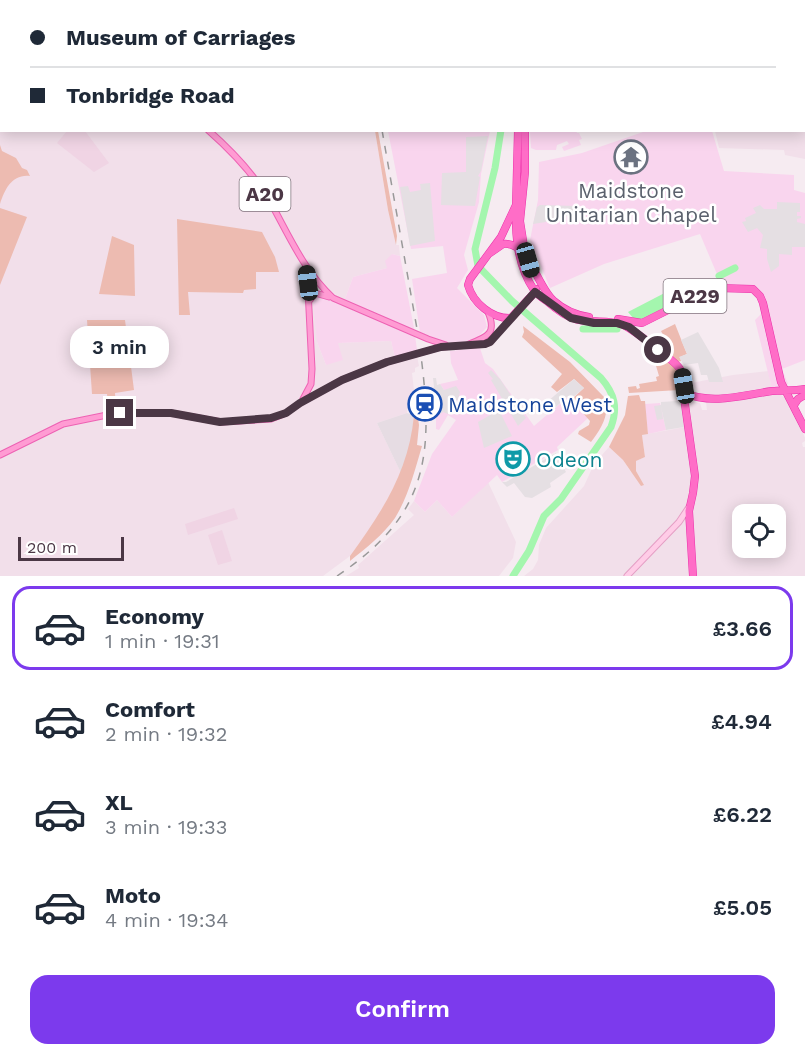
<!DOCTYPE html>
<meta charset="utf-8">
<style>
:root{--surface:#fff;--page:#f6f6f7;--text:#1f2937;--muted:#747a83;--line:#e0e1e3;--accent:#7c3aed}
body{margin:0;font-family:"Work Sans",sans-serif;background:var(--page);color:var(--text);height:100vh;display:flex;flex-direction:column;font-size:22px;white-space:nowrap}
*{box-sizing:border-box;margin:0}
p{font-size:20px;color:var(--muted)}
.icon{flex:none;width:33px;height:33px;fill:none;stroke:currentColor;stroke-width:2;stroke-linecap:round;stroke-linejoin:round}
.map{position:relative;height:576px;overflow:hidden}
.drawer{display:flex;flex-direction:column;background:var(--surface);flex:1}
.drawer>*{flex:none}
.guide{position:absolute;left:0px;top:0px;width:806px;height:132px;box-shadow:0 3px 15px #0003;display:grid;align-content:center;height:132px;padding:0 30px;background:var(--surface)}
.tools{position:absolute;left:732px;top:504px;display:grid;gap:12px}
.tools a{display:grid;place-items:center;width:54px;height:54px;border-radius:12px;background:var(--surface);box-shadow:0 3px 15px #0003;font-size:30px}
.scale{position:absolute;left:18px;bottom:15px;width:106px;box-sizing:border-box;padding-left:6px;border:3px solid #4b3745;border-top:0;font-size:16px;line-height:21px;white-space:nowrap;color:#4b3745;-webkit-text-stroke:4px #fff;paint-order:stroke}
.end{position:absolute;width:27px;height:27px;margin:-14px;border:8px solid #4b3745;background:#fff;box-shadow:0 0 0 3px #fff}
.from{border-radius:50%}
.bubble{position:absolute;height:42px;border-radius:18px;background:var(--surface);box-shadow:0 3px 15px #0003;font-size:20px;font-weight:600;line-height:42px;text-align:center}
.car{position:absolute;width:18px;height:36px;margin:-18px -9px;border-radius:8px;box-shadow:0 0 4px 2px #0007;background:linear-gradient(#222 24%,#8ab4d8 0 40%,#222 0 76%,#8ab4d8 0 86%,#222 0)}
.guide b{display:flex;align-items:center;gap:21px;height:57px;font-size:22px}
.guide b+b{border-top:2px solid var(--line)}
.guide i{width:15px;height:15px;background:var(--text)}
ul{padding:10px 0 0;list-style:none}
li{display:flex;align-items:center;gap:18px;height:84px;margin:0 12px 9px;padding:0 18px;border:3px solid transparent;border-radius:18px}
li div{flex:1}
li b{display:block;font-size:22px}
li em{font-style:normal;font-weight:600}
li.active{border-color:var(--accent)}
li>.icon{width:54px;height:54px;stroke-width:1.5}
.button{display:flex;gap:12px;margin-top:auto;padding:12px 30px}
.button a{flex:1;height:69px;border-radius:18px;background:var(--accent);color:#fff;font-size:24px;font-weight:600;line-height:69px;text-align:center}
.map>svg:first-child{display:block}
</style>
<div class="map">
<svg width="805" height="576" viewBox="0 0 805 576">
<rect width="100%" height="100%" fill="#f6ebf1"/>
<path fill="#f2dfea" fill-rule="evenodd" d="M0,0l131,1 -129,1v128l373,1 13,79 8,35h3l1,11 -8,-2 -5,14 -34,9 -8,22 -26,-3 -2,46 9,23 11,-22 54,-2 4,17 6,3 16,-5 2,10 -4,2v4l-3,1 3,26 -7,1 -1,13 -30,10 24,50 -24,46 -27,37 -27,20h-323z
M729,0h76v159l-20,-4 -1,-5 -65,-2 -4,-17 89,-1v-128l-83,-1z
M768,371l4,18 -59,8 -13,-3 -9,-11 42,-8z
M778,393l12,8 15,37v3l-3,2 1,4h2v129h-281l9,-7 5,-9 1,-15 7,-17 38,-42 10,-22 15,-17 14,13 8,12 5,-11 9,-4 -3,-22 48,-9 -1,-25 11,2 2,7h5l-1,-8h24zM742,514h34v34h-34z
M488,482l28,60 -3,16 -14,18h-153l13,-8 -1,-3 56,-50 -6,-6 6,-8 11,11 12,-12 15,17z"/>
<path fill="#f9d5ee" d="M388,131h102l-9,43 -2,28 -15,53 4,15 -11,18 27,27 3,12 -9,10 -8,5h-26l-24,-10 -8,-53 35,-6 -4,-27 -32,3z
M530,131h46l1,2h2l3,6 -3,1 2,5 -17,6 -2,-4 7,-3 -2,-3 -10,4 -1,5h-20l-5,-2z
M646,131h66l12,40 70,4v15l11,3v167l-23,9 6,15 -16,5 -17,-69 6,-6 -3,-16 -8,-6 -28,-6 -22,-52 -96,30 -54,24 -20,-48 8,-40 1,-38 43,-9z
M392,254l8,2 14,72 3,22 -22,8 -4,-17 -53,2 5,17 -17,5 -9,-23 -4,-42 6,-4 26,3 8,-22 34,-9 -2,-7z
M480,348l5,15 8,6 41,57 35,-30 19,22 -31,29 1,3 -56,32 -5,-7 -45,42 -15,-17 -12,12 -11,-11 18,-47 24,-34 -8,-5 -9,15 -3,-1v-14l-2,-1 -1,-7 3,-1 8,-16 -4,-6 18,-4 -7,-17 -1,-12z
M660,403l6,27 -18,4 -3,-30z"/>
<path fill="#e6dce3" d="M407,413l7,2 -2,24 -11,34 -24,-50z"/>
<path fill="#f0d4e4" d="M67,131h18l24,32 -15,9 -37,-29z
M234,508l4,11 -50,16 -3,-11z
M222,530l10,31 -14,4 -10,-30z"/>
<path fill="#edbbb1" d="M375,131h3l19,105 -1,9 -8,-35z
M0,145l2,6 14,7 6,10 5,2 3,6c-18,-2 -25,13 -30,28z
M0,208l27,9 -27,68z
M177,219l85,13 13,25 4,15h-23v17l-12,1 -1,3 -55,-1 2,23h-11z
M112,236l22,9 1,51 -36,-2z
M87,320h38l9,70 -19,3 1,18 -7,1 -2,-18h-15z
M675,324l12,30 -7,3 1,4 -6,2 -9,-9 6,-3 -11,-20z
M523,326l47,36 34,35c7,17 -3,32 -13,45l-13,-8 1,-3 10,-6 1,-4 -19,-21 13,-12 -10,-9 -17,13 -6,-5 11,-13 -40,-37 2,-5z
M652,352l25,16 2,22 -50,3 -1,-6 8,-1 1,3 3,-1 -1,-4 18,-3 -1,-4 3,-1z
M639,395l2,6h4l3,33 -6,1 3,22 -9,4v10l8,14 -3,1 -18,-26 -14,-13 16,-32 3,-19z
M415,399l4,26 -2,20 5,1c-7,24 -14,51 -27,72 -12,17 -29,30 -45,43v-5c32,-44 59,-85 64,-141l-3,-2 -3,-13z"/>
<path fill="#e5dfe3" d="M488,136l-7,35 -3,5 2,1 -5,29 -34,-1 1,-32 24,-1v-35z
M430,183l5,58 -25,5 -10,-59 8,-1 2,6 11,-2 -1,-6z
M777,202l23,1v9h-3v4h4v2l-4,1v3l8,2v23h-13v8l-13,-1v12l-8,6 -4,-13v-10l-7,-1 3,-13 -6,-7 -9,4 -6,-10 4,-1 -1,-3 11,-5 -3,-5 7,-3 4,4h13z
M540,205l37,1 1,3 -4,1 1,3 -17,7 -12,-1v3l-13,2 4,-17z
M698,332l21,36 4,14h-14l-2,-7h-6l-3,-12 -14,2 -5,-8 8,-3 -6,-14z
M491,370l9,9 26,39 -8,8 -27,-46 2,-1 -5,-6z
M433,378h3l1,7 3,-1 4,6 12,-4 4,6 -2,7 -10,15 -5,-2 -3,2 -4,-8 -3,1 -2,-16 3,-4z
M574,379l10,9 -13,11 -3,-3 -20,18 -7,-7z
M677,401l4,1 3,25 -18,3 -5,-23 2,12 -6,1 -3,-14 7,-1v-3z
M499,410l13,26 -28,12 -6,-26z
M556,453l10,19 -16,11 1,4 -19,11 -7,-1 -11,-14 -7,4 -5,-5h4z"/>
<path fill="#a4f6ae" d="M680,285l7,12 -48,23 -5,-1 -6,-7z"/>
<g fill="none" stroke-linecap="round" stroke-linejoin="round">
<path stroke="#a4f6ae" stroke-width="7" d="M485,0v2
M501,130l-6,38 -20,81 3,17 34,35 89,77c14,16 17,30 10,49l-50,72 -17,17 -15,35 -16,25
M719,276l16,-8
M583,329h34"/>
<defs>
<path id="secondary" d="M627,576l52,-54 10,-15"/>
<path id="primary" d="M133,0v2
M208,130c25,22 48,46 64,75 18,33 33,67 61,93l95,41 18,6
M310,300l5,-7 14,4
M469,344c19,-7 28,-11 19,-32
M303,399l8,-15 1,-15 -5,-99
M0,455l63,-31 49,-10 59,-1 50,9 50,-3 15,-6 14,-10 42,-23 45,-18 54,-15 44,-3 5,-2 21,-24"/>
<path id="highway" d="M502,0l1,2
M508,0v2
M518,130l-2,75 -15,32 -31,42 -2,6c5,18 24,34 43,33l25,-27v-2
M516,205c-1,29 1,60 18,85 3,5 9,8 14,12 8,7 17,14 27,17 16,4 33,1 46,5 9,3 54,37 59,45l15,107 -2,17 -4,18 4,65
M490,253l13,-9c26,-3 34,43 51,57 10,9 22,14 35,16
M525,253l-5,-32 5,-49v-42
M618,319l24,4 66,-33 10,-2 35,1 7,7 3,7 18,79 24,47
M684,393c29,12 59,2 88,-2 11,-1 22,0 33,-2
M794,405l4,-6 7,-4"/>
</defs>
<use href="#secondary" stroke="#e59fc5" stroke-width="7"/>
<use href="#primary" stroke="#ed62b3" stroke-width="7"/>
<use href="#highway" stroke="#ea31a9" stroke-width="8"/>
<use href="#secondary" stroke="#ffcce7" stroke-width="5"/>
<use href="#primary" stroke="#ff9bd3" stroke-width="5"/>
<use href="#highway" stroke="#ff6dc7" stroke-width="7"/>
<path stroke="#999" stroke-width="1.5" stroke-dasharray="8 8" stroke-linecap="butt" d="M360,0v2
M382,130l35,199
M337,576c90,-60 97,-119 84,-220"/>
</g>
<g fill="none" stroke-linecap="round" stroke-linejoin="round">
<path stroke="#4b3745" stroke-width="8" d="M120,413h51l49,9 51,-4 15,-5 14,-10 42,-23 45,-18 54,-15 44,-3 5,-2 45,-50 36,26 23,5h23l12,4 29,23"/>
</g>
<defs>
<symbol id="temple-ring" viewBox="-11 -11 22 22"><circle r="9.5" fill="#fff" stroke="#6b7280" stroke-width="1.5"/><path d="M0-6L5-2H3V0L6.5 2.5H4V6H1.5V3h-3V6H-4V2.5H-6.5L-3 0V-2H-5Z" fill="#6b7280"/></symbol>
<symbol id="station-ring" viewBox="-11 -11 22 22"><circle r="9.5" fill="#fff" stroke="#1a4fb4" stroke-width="1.5"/><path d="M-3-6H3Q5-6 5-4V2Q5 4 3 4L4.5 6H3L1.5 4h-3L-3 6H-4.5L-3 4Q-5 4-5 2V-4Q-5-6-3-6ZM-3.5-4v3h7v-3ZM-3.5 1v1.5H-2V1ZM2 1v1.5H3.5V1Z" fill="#1a4fb4"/></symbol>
<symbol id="theatre-ring" viewBox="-11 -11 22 22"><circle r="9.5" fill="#fff" stroke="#0f9aa8" stroke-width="1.5"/><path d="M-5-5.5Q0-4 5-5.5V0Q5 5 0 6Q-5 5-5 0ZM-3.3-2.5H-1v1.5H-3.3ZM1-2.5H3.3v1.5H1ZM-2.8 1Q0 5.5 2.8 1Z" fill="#0f9aa8"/></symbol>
</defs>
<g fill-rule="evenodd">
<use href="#temple-ring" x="612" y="138" width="38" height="38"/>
<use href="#station-ring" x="406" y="385" width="38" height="38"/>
<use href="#theatre-ring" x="494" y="440" width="38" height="38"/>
</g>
<g text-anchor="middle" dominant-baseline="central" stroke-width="5" stroke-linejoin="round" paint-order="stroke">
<g fill="#fff" stroke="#81737d" stroke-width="1.5">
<rect x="239.5" y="177" width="51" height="34" rx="4.5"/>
<rect x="663.5" y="279" width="63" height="34" rx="4.5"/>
</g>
<g font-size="20" font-weight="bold" fill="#4b3745">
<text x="265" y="194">A20</text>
<text x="695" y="296">A229</text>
</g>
<g font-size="21" fill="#5b616d" stroke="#fff">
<text x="631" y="190">Maidstone<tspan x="631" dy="24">Unitarian Chapel</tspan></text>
</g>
<g font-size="21" fill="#164399" stroke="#fff" text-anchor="start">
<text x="448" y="404">Maidstone West</text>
</g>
<g font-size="21" fill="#0d838f" stroke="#fff" text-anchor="start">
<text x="536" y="459">Odeon</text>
</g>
</g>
</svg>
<div class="tools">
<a><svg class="icon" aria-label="locate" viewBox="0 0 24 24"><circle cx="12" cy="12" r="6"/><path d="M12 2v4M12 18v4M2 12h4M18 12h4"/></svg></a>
</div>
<div class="scale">200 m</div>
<i class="end from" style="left:658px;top:350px"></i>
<i class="end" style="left:120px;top:413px"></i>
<div class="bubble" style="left:70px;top:326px;width:99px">3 min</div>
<i class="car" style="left:528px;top:260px;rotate:164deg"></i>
<i class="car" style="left:308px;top:283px;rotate:353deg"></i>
<i class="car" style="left:684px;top:386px;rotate:351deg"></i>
<div class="guide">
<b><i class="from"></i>Museum of Carriages</b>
<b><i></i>Tonbridge Road</b>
</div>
</div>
<section class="drawer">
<ul>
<li class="active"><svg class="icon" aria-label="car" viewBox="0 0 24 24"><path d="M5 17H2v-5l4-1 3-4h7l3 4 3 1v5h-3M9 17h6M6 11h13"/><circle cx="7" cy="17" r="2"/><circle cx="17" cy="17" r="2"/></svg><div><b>Economy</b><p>1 min · 19:31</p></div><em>£3.66</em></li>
<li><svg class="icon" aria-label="car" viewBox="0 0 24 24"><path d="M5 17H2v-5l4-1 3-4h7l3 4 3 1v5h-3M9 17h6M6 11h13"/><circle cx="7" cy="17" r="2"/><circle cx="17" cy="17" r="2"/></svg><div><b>Comfort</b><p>2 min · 19:32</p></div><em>£4.94</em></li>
<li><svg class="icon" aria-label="car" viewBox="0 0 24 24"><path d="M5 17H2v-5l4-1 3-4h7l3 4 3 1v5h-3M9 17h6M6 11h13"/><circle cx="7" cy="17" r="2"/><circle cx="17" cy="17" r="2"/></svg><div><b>XL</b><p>3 min · 19:33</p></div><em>£6.22</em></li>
<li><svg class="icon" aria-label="car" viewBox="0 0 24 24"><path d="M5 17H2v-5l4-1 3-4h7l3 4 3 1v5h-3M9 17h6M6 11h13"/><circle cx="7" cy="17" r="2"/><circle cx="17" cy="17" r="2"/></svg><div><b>Moto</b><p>4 min · 19:34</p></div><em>£5.05</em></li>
</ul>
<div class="button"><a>Confirm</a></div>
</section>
